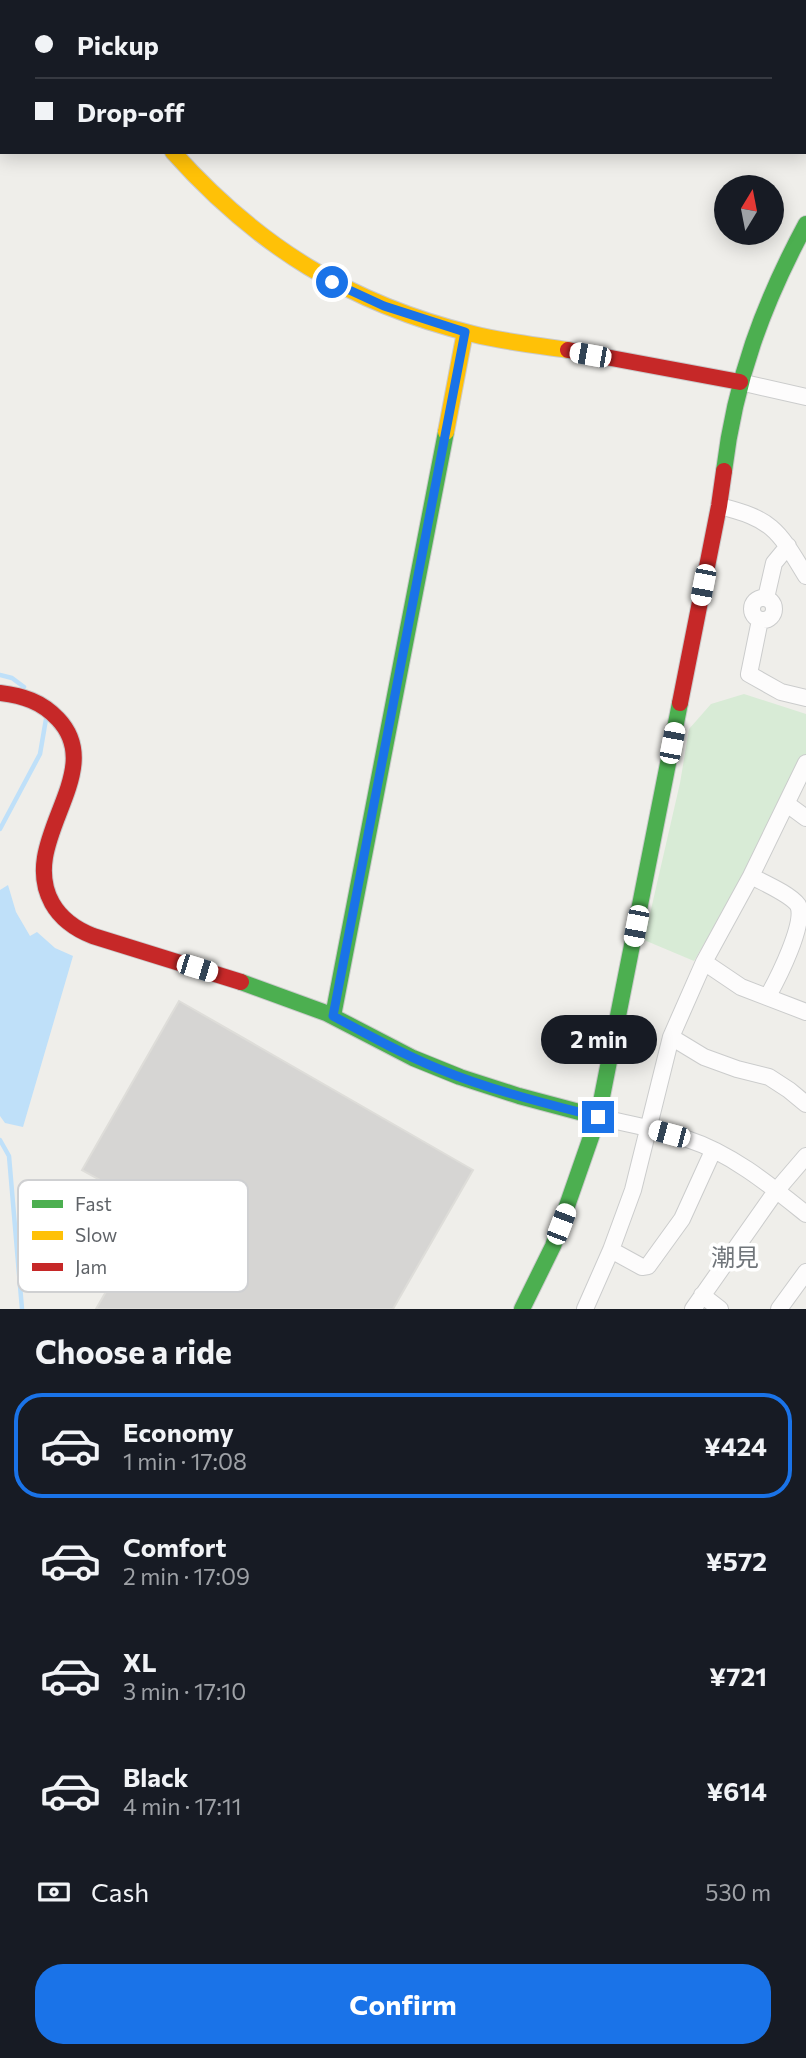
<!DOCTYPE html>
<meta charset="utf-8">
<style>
:root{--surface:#171b24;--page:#20242c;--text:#f1f3f6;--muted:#9ea1a6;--line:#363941;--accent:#1a73e8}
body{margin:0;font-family:Commissioner,"Noto Sans JP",sans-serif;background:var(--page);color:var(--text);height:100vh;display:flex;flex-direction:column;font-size:26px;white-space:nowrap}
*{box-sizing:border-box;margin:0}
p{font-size:23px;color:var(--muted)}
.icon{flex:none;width:38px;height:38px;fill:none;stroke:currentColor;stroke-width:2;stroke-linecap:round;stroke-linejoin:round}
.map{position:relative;height:1309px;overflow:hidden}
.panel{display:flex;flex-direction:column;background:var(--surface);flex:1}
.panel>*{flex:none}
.top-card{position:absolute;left:0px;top:0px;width:807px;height:154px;box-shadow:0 4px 18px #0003;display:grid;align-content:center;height:154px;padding:0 35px;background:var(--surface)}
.needle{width:46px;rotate:10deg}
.buttons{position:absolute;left:714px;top:175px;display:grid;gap:14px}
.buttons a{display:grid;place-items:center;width:70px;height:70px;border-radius:50%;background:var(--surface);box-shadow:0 4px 18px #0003;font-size:35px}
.end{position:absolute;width:32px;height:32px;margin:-16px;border:9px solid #1a73e8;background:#fff;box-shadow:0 0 0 4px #fff}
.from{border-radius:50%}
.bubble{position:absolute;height:49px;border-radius:24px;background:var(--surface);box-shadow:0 4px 18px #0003;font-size:23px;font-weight:700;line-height:49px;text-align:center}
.car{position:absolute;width:21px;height:42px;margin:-21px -10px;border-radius:9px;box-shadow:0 0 5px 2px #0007;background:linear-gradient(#fff 24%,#345 0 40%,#fff 0 76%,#345 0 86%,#fff 0)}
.top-card b{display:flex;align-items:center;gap:24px;height:66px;font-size:26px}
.top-card b+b{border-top:2px solid var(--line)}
.top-card i{width:18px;height:18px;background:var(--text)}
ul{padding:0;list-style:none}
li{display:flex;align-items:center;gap:21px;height:105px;margin:0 14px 10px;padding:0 21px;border:4px solid transparent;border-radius:28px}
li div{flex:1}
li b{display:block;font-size:26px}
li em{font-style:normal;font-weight:700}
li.selected{border-color:var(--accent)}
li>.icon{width:63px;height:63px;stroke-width:1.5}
h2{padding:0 35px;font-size:32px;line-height:84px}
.pay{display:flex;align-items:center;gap:18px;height:77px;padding:0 35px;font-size:26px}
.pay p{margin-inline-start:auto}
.action{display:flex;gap:14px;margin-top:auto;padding:14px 35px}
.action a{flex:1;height:80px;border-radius:28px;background:var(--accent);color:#fff;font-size:28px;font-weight:700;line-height:80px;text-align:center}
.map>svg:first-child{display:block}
</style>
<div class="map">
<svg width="806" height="1309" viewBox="0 0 806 1309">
<rect width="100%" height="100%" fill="#efeeea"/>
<path fill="#d8ebd6" d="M744,694l62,20v42l-60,116 -52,89 -50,-21 36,-157 9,-54 22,-25z"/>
<path fill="#bfe0f9" d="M8,885l8,27 14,24 7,-4 18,16 18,8 -50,171 -18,-4 -5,-7v-226z"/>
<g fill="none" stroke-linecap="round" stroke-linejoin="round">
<path stroke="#bfe0f9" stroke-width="4.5" d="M0,675l12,3 12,9
M0,829l40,-75 6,-35
M0,1140l9,16 13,153"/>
</g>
<path fill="#d6d5d3" stroke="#deddd9" stroke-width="2" d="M179,1001l294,169 -80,139h-297l23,-40 -35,-20 34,-59 -36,-20z"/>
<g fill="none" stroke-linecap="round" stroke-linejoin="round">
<defs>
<path id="street" d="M740,382l66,15
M719,506c54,13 59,24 87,70
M752 609a11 11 0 1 1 22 0a11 11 0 1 1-22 0Z
M766,598l8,-35 14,-17
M760,620l-11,54 32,18 25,6
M787,804l19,14
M751,876c13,7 39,18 47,29 8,18 -20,73 -30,91
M704,962l37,25 65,25
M671,1037l33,20 33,12 32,8 20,13 17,14
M598,1117c30,7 60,12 89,22 44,14 84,47 119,75
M611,1250l31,17 6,-1 34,-47 31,-68
M702,1295l18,14
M585,1309l26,-59 22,-60 38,-153 33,-75 47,-86 55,-113
M693,1309l83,-118 30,-35
M779,1309l27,-37"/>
<path id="fast" d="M82,0l1,2
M724,471c11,-91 39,-167 82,-247
M241,982l85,31 87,45 47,19 59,19 79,21
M333,1016l113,-584
M522,1309l31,-63 45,-129 82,-414"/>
<path id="slow" d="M173,152c84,94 177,152 300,182 31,8 63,11 95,16
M446,432l19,-100"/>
<path id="jam" d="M568,350l172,32
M0,693c23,3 41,8 58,26 51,54 -41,121 -6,184 9,16 23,26 41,33l148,46
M680,703l39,-197 5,-35"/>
</defs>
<use href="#street" stroke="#cbcccc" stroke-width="18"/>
<use href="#fast" stroke="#cacacb" stroke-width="18"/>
<use href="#slow" stroke="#cacacb" stroke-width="18"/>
<use href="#jam" stroke="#cacacb" stroke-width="18"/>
<use href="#street" stroke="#fdfcfc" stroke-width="16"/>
<use href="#fast" stroke="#4caf50" stroke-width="16"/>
<use href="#slow" stroke="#ffc107" stroke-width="16"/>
<use href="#jam" stroke="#c62828" stroke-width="16"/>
</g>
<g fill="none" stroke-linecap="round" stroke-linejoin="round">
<path stroke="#1a73e8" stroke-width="9" d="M332,282l52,24 81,26 -132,684c35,19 69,38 106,53 51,21 105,34 159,48"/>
</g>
<g text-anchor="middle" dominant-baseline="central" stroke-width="7" stroke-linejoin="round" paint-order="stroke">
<g font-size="24" fill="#70757a" stroke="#fff">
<text x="735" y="1256">潮見</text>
</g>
</g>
<rect x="18" y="1180" width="230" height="112" rx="10" fill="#fff" stroke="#cfd0d2" stroke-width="2"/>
<rect x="32" y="1200" width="31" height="8" fill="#4caf50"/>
<rect x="32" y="1231" width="31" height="9" fill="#ffc107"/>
<rect x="32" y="1263" width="31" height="8" fill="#c62828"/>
<g font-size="19" fill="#5f6368">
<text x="75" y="1211">Fast</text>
<text x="75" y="1242">Slow</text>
<text x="75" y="1274">Jam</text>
</g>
</svg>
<div class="buttons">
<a><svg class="needle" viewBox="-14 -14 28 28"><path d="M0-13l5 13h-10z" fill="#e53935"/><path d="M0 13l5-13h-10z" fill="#9ea1a6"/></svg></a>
</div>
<i class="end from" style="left:332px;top:282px"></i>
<i class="end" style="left:598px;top:1117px"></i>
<div class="bubble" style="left:541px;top:1015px;width:116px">2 min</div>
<i class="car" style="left:590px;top:355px;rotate:280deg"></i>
<i class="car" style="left:703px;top:585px;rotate:191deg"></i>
<i class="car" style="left:672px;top:743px;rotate:11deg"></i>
<i class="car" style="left:636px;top:926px;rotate:191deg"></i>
<i class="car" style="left:197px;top:968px;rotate:107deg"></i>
<i class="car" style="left:669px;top:1134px;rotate:285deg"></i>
<i class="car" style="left:561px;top:1224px;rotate:21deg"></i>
<div class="top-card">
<b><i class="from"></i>Pickup</b>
<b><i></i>Drop-off</b>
</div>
</div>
<section class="panel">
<h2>Choose a ride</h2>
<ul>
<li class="selected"><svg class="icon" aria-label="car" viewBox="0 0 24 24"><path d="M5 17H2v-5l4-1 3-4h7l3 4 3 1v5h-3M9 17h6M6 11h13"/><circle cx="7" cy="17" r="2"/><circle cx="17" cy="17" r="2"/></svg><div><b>Economy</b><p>1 min · 17:08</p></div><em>¥424</em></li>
<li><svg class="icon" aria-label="car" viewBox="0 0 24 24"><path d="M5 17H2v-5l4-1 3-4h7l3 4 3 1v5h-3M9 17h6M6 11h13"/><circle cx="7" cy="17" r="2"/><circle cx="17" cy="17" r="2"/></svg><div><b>Comfort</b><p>2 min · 17:09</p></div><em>¥572</em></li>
<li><svg class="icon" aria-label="car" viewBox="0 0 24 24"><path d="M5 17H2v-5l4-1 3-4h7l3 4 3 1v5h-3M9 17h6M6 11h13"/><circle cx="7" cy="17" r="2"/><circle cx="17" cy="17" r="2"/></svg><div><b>XL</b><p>3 min · 17:10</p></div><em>¥721</em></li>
<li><svg class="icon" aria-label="car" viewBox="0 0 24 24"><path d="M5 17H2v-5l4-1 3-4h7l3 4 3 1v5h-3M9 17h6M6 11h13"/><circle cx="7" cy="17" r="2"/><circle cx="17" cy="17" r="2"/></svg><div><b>Black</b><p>4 min · 17:11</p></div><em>¥614</em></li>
</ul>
<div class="pay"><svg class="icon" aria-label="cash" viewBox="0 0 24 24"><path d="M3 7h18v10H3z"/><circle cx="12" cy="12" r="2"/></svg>Cash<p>530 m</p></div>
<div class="action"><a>Confirm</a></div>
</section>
